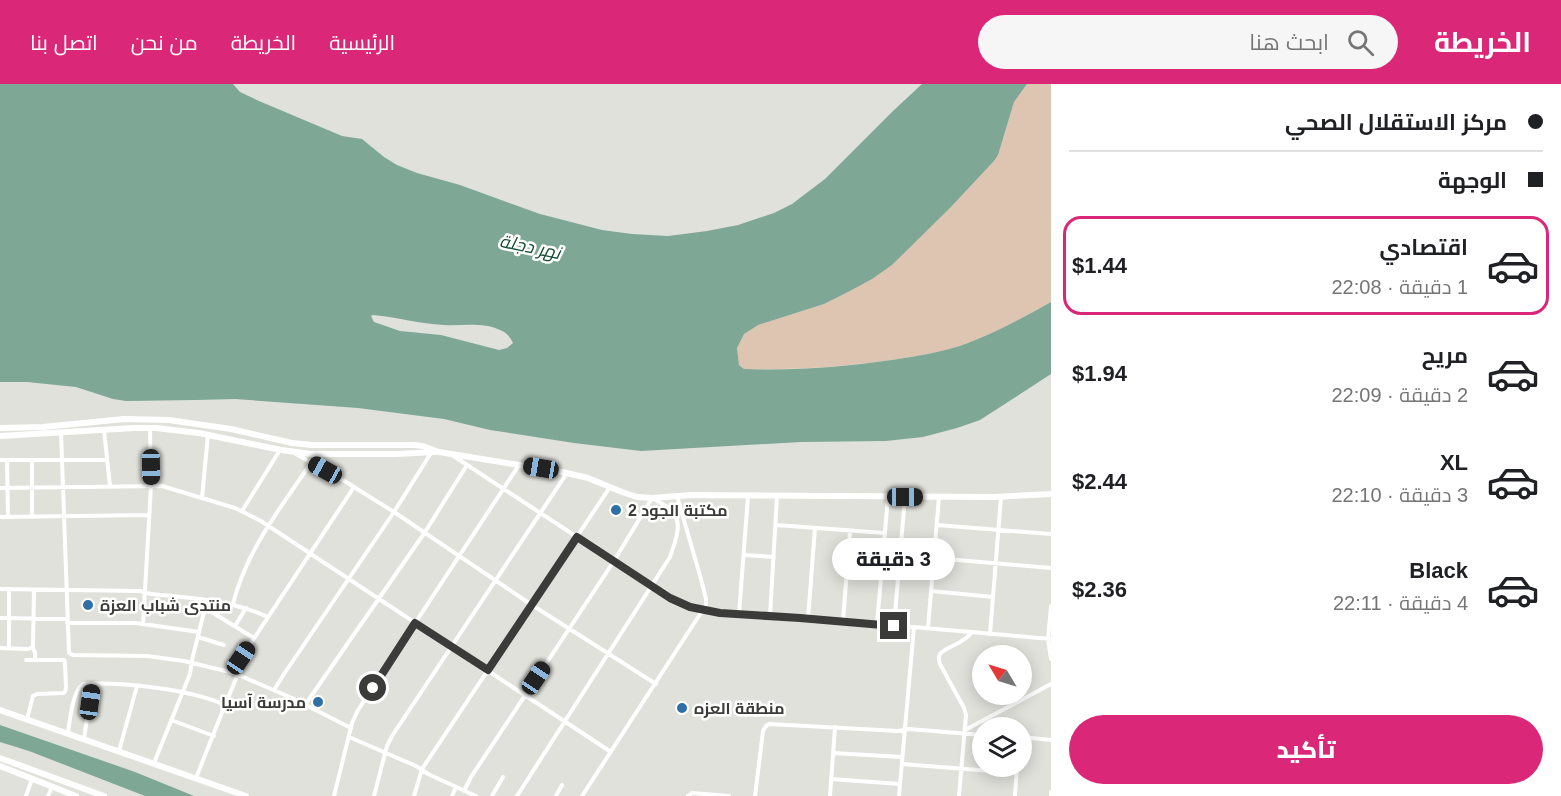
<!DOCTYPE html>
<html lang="ar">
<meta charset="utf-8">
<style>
:root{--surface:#fff;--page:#f6f6f6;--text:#202124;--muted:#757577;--line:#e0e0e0;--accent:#db2777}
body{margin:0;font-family:Helvetica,Cairo,sans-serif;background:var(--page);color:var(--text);direction:rtl;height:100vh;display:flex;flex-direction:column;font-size:22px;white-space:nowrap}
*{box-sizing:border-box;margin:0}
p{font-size:20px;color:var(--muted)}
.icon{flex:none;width:33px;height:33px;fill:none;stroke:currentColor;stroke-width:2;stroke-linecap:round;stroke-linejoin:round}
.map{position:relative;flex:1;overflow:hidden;direction:ltr}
.panel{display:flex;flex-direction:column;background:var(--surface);width:510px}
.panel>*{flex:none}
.hud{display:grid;align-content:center;height:132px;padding:0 18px;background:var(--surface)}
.needle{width:39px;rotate:308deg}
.buttons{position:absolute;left:972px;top:561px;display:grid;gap:12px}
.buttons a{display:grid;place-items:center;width:60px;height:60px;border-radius:50%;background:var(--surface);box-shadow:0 3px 15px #0003;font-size:30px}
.end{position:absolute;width:27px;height:27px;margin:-14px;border:8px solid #3b3b39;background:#fff;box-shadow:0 0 0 3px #fff}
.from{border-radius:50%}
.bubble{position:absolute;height:42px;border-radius:21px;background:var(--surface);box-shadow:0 3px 15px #0003;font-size:20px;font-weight:800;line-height:42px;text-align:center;direction:rtl}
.car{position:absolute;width:18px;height:36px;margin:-18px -9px;border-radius:8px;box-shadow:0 0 4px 2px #0007;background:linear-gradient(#222 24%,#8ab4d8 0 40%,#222 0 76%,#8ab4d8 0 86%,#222 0)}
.hud b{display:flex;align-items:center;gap:21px;height:57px;font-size:22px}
.hud b+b{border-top:2px solid var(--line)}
.hud i{width:15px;height:15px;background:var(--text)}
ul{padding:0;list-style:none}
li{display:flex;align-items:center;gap:18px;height:99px;margin:0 12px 9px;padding:0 6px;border:3px solid transparent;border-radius:18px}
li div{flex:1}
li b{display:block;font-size:22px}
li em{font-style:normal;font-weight:800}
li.current{border-color:var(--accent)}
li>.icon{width:54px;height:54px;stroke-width:1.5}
.primary-button{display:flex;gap:12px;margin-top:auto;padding:12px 18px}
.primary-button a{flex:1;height:69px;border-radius:36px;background:var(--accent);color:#fff;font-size:24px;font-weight:800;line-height:69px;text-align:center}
header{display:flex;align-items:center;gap:36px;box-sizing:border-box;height:84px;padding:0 30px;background:var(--accent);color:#fff}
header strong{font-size:28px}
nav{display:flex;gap:33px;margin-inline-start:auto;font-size:21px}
.search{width:420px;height:54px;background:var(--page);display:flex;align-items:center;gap:15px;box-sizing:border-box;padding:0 21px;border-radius:33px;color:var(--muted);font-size:22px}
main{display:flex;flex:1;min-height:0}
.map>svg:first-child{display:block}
</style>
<header>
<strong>الخريطة</strong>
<div class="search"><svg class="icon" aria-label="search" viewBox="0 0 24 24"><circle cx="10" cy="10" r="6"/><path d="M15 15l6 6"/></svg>ابحث هنا</div>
<nav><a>الرئيسية</a><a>الخريطة</a><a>من نحن</a><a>اتصل بنا</a></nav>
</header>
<main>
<section class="panel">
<div class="hud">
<b><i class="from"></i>مركز الاستقلال الصحي</b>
<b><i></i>الوجهة</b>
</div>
<ul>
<li class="current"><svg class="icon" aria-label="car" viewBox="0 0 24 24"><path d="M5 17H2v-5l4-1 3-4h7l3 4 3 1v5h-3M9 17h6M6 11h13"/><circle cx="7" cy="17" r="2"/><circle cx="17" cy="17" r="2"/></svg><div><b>اقتصادي</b><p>1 دقيقة · 22:08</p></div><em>$1.44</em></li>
<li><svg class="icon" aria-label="car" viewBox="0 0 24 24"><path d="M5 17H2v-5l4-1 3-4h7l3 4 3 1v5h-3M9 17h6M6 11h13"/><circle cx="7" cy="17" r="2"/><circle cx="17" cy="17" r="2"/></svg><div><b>مريح</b><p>2 دقيقة · 22:09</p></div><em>$1.94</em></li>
<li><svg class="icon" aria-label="car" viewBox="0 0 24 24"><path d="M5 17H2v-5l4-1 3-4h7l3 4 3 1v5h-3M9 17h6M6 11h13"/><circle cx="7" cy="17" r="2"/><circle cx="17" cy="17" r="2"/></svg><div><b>XL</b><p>3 دقيقة · 22:10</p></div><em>$2.44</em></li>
<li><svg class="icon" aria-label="car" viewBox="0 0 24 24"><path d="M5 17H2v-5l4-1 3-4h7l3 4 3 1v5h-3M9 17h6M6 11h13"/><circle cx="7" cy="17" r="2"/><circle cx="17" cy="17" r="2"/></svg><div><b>Black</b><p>4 دقيقة · 22:11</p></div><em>$2.36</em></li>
</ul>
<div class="primary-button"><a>تأكيد</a></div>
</section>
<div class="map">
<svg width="1051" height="712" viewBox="0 0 1051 712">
<rect width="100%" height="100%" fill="#e0e1db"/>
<path fill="#dec5b1" d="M1027,0h24v218c-27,15 -54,30 -83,41 -24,9 -51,13 -76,17 -51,7 -97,10 -148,9l-5,-4 -2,-18 7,-13 13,-9 67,-21 24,-12 44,-27 58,-57 44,-47 4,-6 16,-53z"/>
<path fill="#7ea796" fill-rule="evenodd" d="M0,0h233l7,8 19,9 83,35 20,3 22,18 13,8 20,8 43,12 80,29 62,16 30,4 36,2 39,-5 31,-6 36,-12 18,-9 33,-25 68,-68 29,-27h105l-13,18 -16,53 -4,6 -44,47 -58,57 -20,14 -24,13 -24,12 -66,21 -14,9 -7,14 2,17 5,4c50,2 98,-2 148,-9 25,-4 52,-8 76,-17 29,-11 56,-26 83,-41v72l-71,46 -23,8 -34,9 -37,4 -85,1 -160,9 -67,-8 -84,-13 -46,-11 -86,-11 -123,-9 -39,1 -70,1 -13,-2 -37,-12 -49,-5h-27zM373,231c24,2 47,9 71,10 18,1 39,-3 56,5 6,2 11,8 13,13l-6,5 -8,2 -58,-15 -41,-4 -26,-9 -3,-6z
M0,641l135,47 59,24h-49l-116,-45 -29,-9z"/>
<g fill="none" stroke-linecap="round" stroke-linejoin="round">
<path stroke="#fff" stroke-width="4" d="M104,346l6,56
M61,348l8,221 4,2 74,1 37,5 50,12 58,25 59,30
M296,370l50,28 48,30 138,93 124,79
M452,371l218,143c40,20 86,17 130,20 84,6 167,14 251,21
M0,376h107
M7,376l1,57
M32,376v57
M0,404l162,-2 73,22 26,13 350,231
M202,414l6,-63
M242,427l38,-61
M0,433l149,-2
M776,441l109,8
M937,441l114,9
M744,471l30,2
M934,474l117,10
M0,505l140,2 11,3c40,4 80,6 117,23
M9,505v59
M931,507l62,6
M233,520c13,-53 48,-97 78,-141
M1051,522l-3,33 3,20
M205,524l49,30
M739,530l9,-118
M770,532l7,-120
M0,534l67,1
M808,535l7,-91
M843,537l7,-90
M67,539h69l63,9
M143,540l8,-138 -1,-58
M877,540l11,-127
M235,542l11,-18
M894,542l11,-129
M928,544l11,-131
M990,550l11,-137
M198,553l26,8
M32,563l3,5v8
M0,564l28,1 5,-2 1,-57
M26,576h38l1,3 1,25 -1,4 -2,1 -26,1 -4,2 -6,23
M234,589l7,-15 113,-171
M274,606l10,-16 110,-162 37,-59
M225,621l13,-31
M305,621l120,-173 42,-67
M171,636l43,16
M965,646l86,-46
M68,649c2,-13 4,-41 15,-49 39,-2 107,5 142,21l-29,73
M349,653l67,29 12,8 48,22
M1022,653l29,3
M84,655l8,-55
M119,667l18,-65
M833,669l69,4
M154,679l36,-89 2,-14 15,-60
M902,680l115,9
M831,695l69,5
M464,707l7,-14 143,-216 38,-63c7,4 18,9 23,17 7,11 -1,30 -5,42l-153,239
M26,712l6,-17
M48,712l4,-9
M334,712l18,-73 6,-13 161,-245
M374,712l13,-50 5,-10 175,-263
M414,712l8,-27 188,-282
M452,712l4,-9
M492,712l11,-19
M556,712l6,-11
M582,712l124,-191v-6l-5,-20 -24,-83
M688,712l4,-3 37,3
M755,712l8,-65 3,-5 3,-2 129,7 11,-2 73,6
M830,712l5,-69
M899,712l15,-169
M959,712l7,-81 -2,-7 -24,-44c-1,-4 -2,-6 0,-10 7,-8 24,-10 32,-22
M1015,712l2,-30
M1051,712v-4"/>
<path stroke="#fff" stroke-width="6" d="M0,344l43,-1 81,-8 45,1 62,9 61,14 20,2h102l9,1 16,6 123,20 26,6 34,14 15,5 15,1 39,-3 303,2 57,-3
M0,352l134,-8h22l43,5 82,17 30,4h85l40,-2
M0,626l246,86
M0,674l104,38
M0,682l76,30"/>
</g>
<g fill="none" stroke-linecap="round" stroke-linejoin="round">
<path stroke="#3b3b39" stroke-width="8" d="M373,604l42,-65 73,47 89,-133 93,61 20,9 30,6 80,5 94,8"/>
</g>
<g fill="#2f6fa5" stroke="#fffffe" stroke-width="2">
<circle cx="616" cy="426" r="6"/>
<circle cx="88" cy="521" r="6"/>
<circle cx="318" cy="618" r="6"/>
<circle cx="682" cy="624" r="6"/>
</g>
<g text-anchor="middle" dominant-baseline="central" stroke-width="5" stroke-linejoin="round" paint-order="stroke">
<g font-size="16" font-weight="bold" fill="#3b3b39" stroke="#fffffe" text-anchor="start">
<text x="628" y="426">مكتبة الجود 2</text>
<text x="100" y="521">منتدى شباب العزة</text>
<text x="306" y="618" text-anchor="end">مدرسة آسيا</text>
<text x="694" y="624">منطقة العزه</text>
</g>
<g font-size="18" font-style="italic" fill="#134a38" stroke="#fffffe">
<text transform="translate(530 163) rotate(12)">نهر دجلة</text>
</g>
</g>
</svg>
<div class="buttons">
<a><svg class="needle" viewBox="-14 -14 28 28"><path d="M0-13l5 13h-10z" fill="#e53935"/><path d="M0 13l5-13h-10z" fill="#757577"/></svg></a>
<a><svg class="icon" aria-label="layers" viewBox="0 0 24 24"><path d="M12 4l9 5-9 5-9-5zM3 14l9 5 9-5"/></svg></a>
</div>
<i class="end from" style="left:373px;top:604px"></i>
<i class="end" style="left:894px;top:542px"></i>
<div class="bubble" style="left:832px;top:454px;width:123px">3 دقيقة</div>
<i class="car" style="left:151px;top:383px;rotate:179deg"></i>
<i class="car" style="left:541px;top:384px;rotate:280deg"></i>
<i class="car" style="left:325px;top:386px;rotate:299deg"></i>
<i class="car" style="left:905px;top:413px;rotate:90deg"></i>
<i class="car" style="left:241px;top:574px;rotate:34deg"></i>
<i class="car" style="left:536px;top:594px;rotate:34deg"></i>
<i class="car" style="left:90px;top:618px;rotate:8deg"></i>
</div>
</main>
